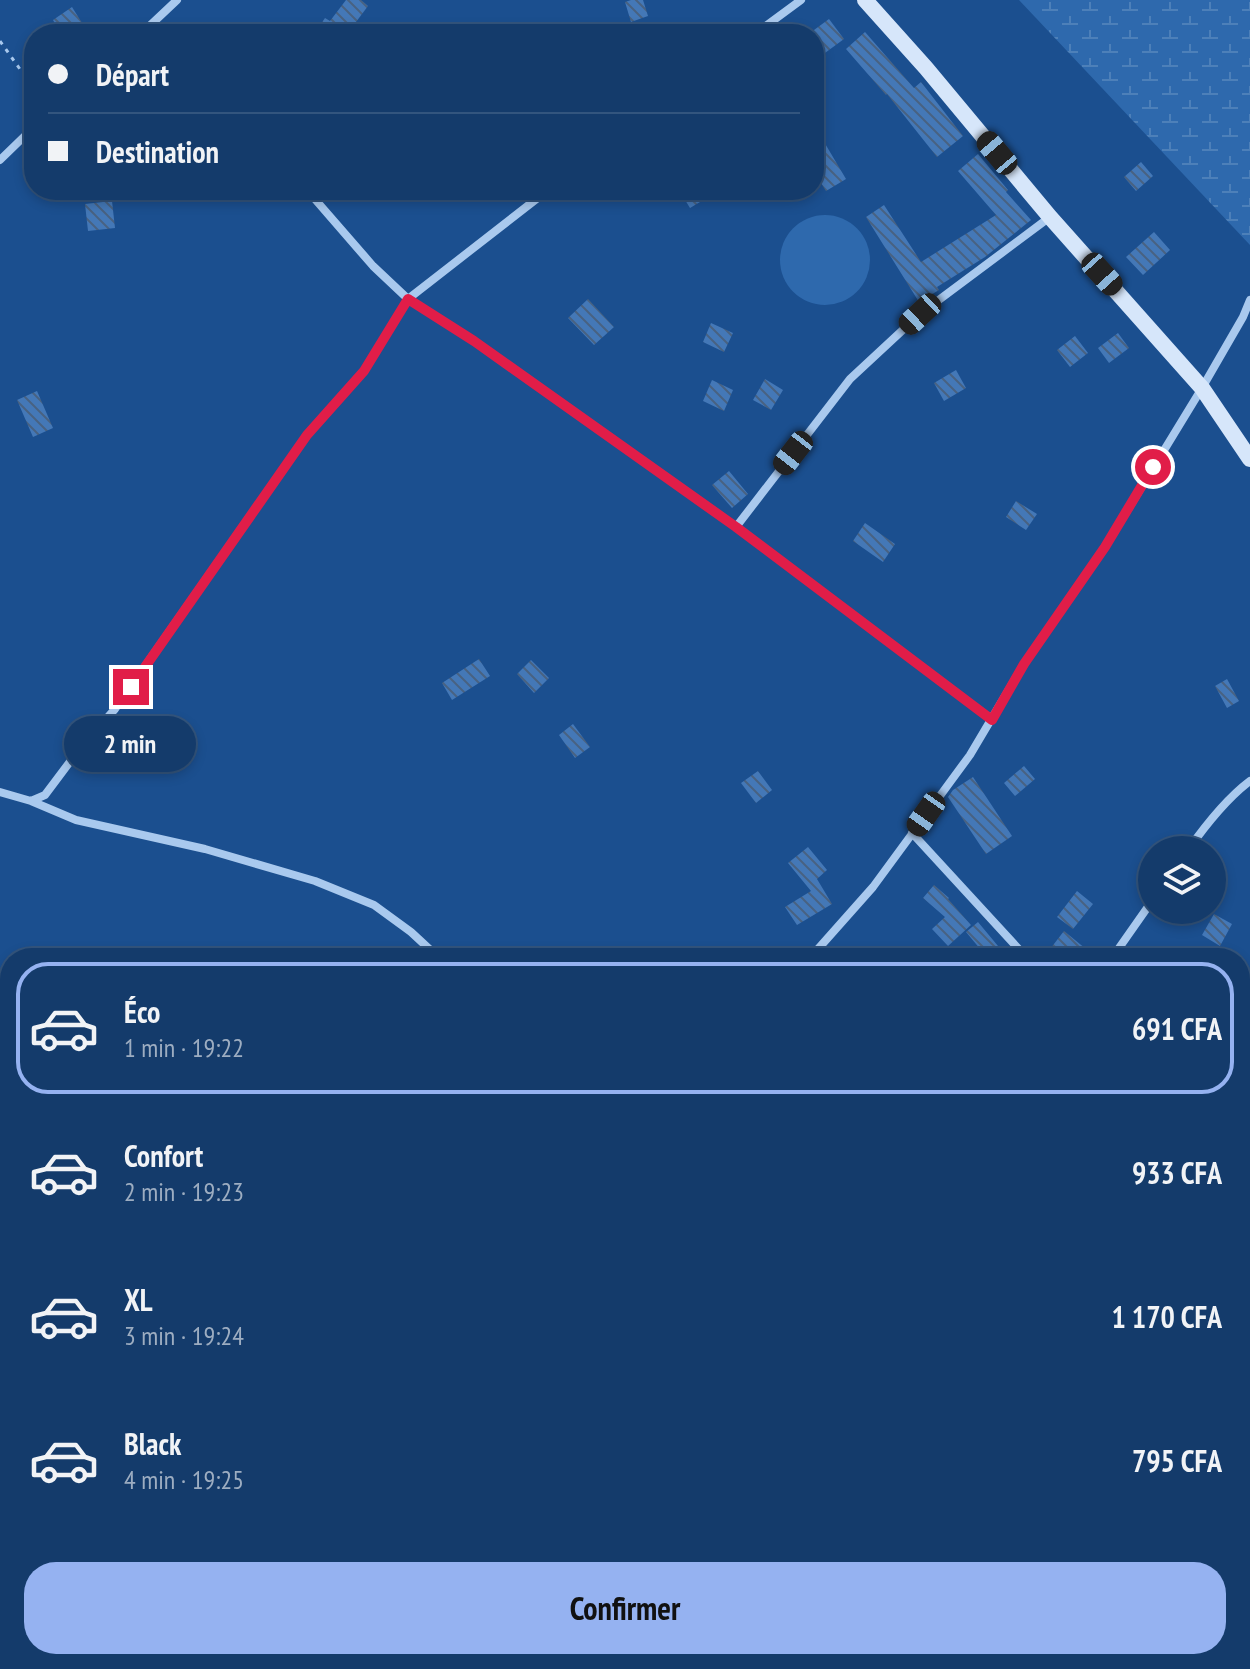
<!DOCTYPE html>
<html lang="fr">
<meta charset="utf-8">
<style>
:root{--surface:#143b6b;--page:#1d4271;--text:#f1f3f6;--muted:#9dadc1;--line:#33557e;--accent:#95b2f1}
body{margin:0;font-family:"PT Sans Narrow",sans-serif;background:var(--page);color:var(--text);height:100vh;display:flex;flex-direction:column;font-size:30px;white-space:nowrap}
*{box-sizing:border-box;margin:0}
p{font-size:26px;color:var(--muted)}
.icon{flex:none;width:44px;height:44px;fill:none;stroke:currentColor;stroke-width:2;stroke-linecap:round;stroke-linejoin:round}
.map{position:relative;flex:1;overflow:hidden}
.side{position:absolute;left:0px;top:948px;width:1250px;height:722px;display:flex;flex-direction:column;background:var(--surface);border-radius:32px 32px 0 0;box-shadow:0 4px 12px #0003,0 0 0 2px var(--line)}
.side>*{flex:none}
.hud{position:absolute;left:24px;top:24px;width:800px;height:176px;border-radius:32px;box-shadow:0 4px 12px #0003,0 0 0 2px var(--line);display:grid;align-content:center;height:176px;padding:0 24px;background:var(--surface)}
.controls{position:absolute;left:1138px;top:836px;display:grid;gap:16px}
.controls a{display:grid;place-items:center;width:88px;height:88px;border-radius:50%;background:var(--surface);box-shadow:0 4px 12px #0003,0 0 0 2px var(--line);font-size:40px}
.end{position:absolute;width:36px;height:36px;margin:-18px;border:10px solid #e11d48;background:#fff;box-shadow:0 0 0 4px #fff}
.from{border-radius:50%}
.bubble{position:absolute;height:56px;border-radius:28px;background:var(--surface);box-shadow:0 4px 12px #0003,0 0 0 2px var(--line);font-size:26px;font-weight:600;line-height:56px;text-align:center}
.car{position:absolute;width:24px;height:48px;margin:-24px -12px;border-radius:10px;box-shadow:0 0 6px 2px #0007;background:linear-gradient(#222 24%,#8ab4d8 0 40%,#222 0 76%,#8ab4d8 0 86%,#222 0)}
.hud b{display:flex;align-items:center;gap:28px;height:76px;font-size:30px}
.hud b+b{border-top:2px solid var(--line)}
.hud i{width:20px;height:20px;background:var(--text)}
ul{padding:14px 0 0;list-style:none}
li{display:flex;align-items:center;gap:24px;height:132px;margin:0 16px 12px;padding:0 8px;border:4px solid transparent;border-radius:32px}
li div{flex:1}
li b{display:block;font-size:30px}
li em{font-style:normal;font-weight:600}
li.on{border-color:var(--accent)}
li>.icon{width:72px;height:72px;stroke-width:1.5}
.cta{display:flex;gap:16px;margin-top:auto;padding:16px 24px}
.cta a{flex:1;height:92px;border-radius:32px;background:var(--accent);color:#111;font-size:32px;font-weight:600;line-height:92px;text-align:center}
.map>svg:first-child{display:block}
</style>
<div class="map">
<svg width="1250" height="1669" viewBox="0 0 1250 1669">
<defs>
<pattern id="wetland-marsh" width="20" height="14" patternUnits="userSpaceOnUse" patternTransform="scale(2)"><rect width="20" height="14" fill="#2e69ad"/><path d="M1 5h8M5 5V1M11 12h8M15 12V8" fill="none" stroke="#4d80b9"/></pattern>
<pattern id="building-back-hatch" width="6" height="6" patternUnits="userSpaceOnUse" patternTransform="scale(2)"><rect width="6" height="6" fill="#4478b7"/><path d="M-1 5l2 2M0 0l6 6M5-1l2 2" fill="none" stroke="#486282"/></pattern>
</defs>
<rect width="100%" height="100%" fill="#1b4f8f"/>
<path fill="#2e69ad" d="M780 260a45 45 0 1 1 90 0a45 45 0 1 1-90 0Z"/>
<path fill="url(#wetland-marsh)" d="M1019,0h231v245z"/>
<path fill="url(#building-back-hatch)" d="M346,0h15l7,6 -21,28h-33l11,-16 5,3z
M631,0h12l5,16 -17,6 -6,-20z
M72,7l17,27h-28l-8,-14z
M829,19l15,20 -30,22v-31z
M865,32l49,56 7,-6 42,54 -26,21 -50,-63 -1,1 -40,-46z
M814,125l32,54 -20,12 -12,-19z
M978,154l30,36 -2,2 25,28 -46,37 -48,30 2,3 -20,12 -53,-85 18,-12 37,57 75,-47 -38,-44z
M1141,162l12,14 -17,15 -12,-14z
M679,190h41l-30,18z
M112,201l3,27 -27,3 -3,-27z
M1154,232l16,18 -27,25 -17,-18z
M588,299l26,28 -20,18 -26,-27z
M711,323l22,10 -9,19 -21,-10z
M1118,333l11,15 -20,15 -11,-15z
M1075,336l13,17 -18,14 -13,-17z
M956,370l10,18 -22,13 -10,-18z
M765,379l18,11 -12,20 -18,-10z
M712,380l21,10 -9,21 -21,-10z
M37,391l16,37 -20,9 -16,-37z
M729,471l19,23 -16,14 -20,-23z
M1016,501l21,13 -11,16 -20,-13z
M865,523l30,21 -12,18 -30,-21z
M479,659l11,17 -38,24 -10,-17z
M531,660l18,18 -15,15 -17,-19z
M1227,679l12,22 -12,7 -12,-22z
M573,724l17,23 -15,11 -16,-23z
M1024,766l11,13 -20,17 -11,-13z
M758,771l14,19 -16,13 -15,-20z
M973,777l39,59 -26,18 -38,-57 5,-7z
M808,847l19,23 -10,9 15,25 -35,21 -12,-18 26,-16 -23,-28z
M934,885l15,13 -1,1 23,26 -23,21 -16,-17 13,-12 -22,-19z
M1077,891l16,13 -20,25 -16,-12z
M1214,914l18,10 -12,22 -18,-11z
M978,922l20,24 -12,10 -20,-24z
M1064,931l33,27h-43l-7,-5z"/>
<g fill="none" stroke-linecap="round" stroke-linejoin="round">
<path stroke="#a9c9ee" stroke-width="3" stroke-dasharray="4 6" stroke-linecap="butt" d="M0,41l34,48
M0,1254l10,-3"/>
<path stroke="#a9c9ee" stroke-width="8" d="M141,34l36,-34
M755,34l46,-34
M0,160l34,-33
M307,190l66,76 35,33 66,42 262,186 256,193
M736,527l114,-148 70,-65 130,-97
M0,792l31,9 14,-6 33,-44 37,-42 192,-274 57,-64 44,-72 140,-109
M31,801l45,19 129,29 110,32 59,24 37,27 28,26
M912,833l115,125
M1188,850c17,-24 38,-51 62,-69
M810,958l63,-71 97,-132 54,-91 81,-117 97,-159 41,-71 7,-17
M1112,958l40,-57
M1240,1154l10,-7
M1240,1410l10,-5
M0,1542l10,-3
M1240,1655l10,1
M1100,1660l6,9
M1195,1669l18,-9"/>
<path stroke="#d6e6fa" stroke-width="16" d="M865,0l61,68 124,149 152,171 48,71"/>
</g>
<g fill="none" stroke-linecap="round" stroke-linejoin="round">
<path stroke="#e11d48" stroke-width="10" d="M131,687l176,-252 57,-64 44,-72 66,42 262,186 256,193 32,-56 81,-117 48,-80"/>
</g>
</svg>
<div class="controls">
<a><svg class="icon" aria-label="layers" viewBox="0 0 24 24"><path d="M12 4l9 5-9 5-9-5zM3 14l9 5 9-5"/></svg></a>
</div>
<i class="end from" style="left:1153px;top:467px"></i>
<i class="end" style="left:131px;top:687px"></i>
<div class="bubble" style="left:64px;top:716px;width:132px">2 min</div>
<i class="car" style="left:997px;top:153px;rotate:320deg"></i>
<i class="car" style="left:1102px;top:274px;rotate:138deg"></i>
<i class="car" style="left:920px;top:314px;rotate:227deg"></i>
<i class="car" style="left:793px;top:453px;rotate:218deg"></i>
<i class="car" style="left:926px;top:814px;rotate:215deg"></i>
<div class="hud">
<b><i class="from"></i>Départ</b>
<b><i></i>Destination</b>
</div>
<section class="side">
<ul>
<li class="on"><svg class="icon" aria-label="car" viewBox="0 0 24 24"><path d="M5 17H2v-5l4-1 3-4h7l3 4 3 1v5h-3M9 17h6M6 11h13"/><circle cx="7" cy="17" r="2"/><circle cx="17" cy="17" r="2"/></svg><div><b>Éco</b><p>1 min · 19:22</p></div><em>691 CFA</em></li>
<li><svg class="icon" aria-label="car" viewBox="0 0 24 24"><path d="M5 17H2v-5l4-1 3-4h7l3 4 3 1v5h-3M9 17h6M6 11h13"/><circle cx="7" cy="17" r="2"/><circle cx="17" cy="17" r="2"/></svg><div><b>Confort</b><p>2 min · 19:23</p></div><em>933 CFA</em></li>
<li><svg class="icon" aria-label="car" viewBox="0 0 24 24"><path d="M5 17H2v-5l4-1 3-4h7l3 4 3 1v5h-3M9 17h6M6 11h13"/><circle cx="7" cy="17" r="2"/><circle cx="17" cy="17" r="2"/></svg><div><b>XL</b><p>3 min · 19:24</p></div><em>1 170 CFA</em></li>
<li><svg class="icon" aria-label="car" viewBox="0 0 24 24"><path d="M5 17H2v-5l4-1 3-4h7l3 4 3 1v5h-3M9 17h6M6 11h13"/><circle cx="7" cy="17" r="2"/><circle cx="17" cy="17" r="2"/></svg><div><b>Black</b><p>4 min · 19:25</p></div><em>795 CFA</em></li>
</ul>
<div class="cta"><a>Confirmer</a></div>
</section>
</div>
